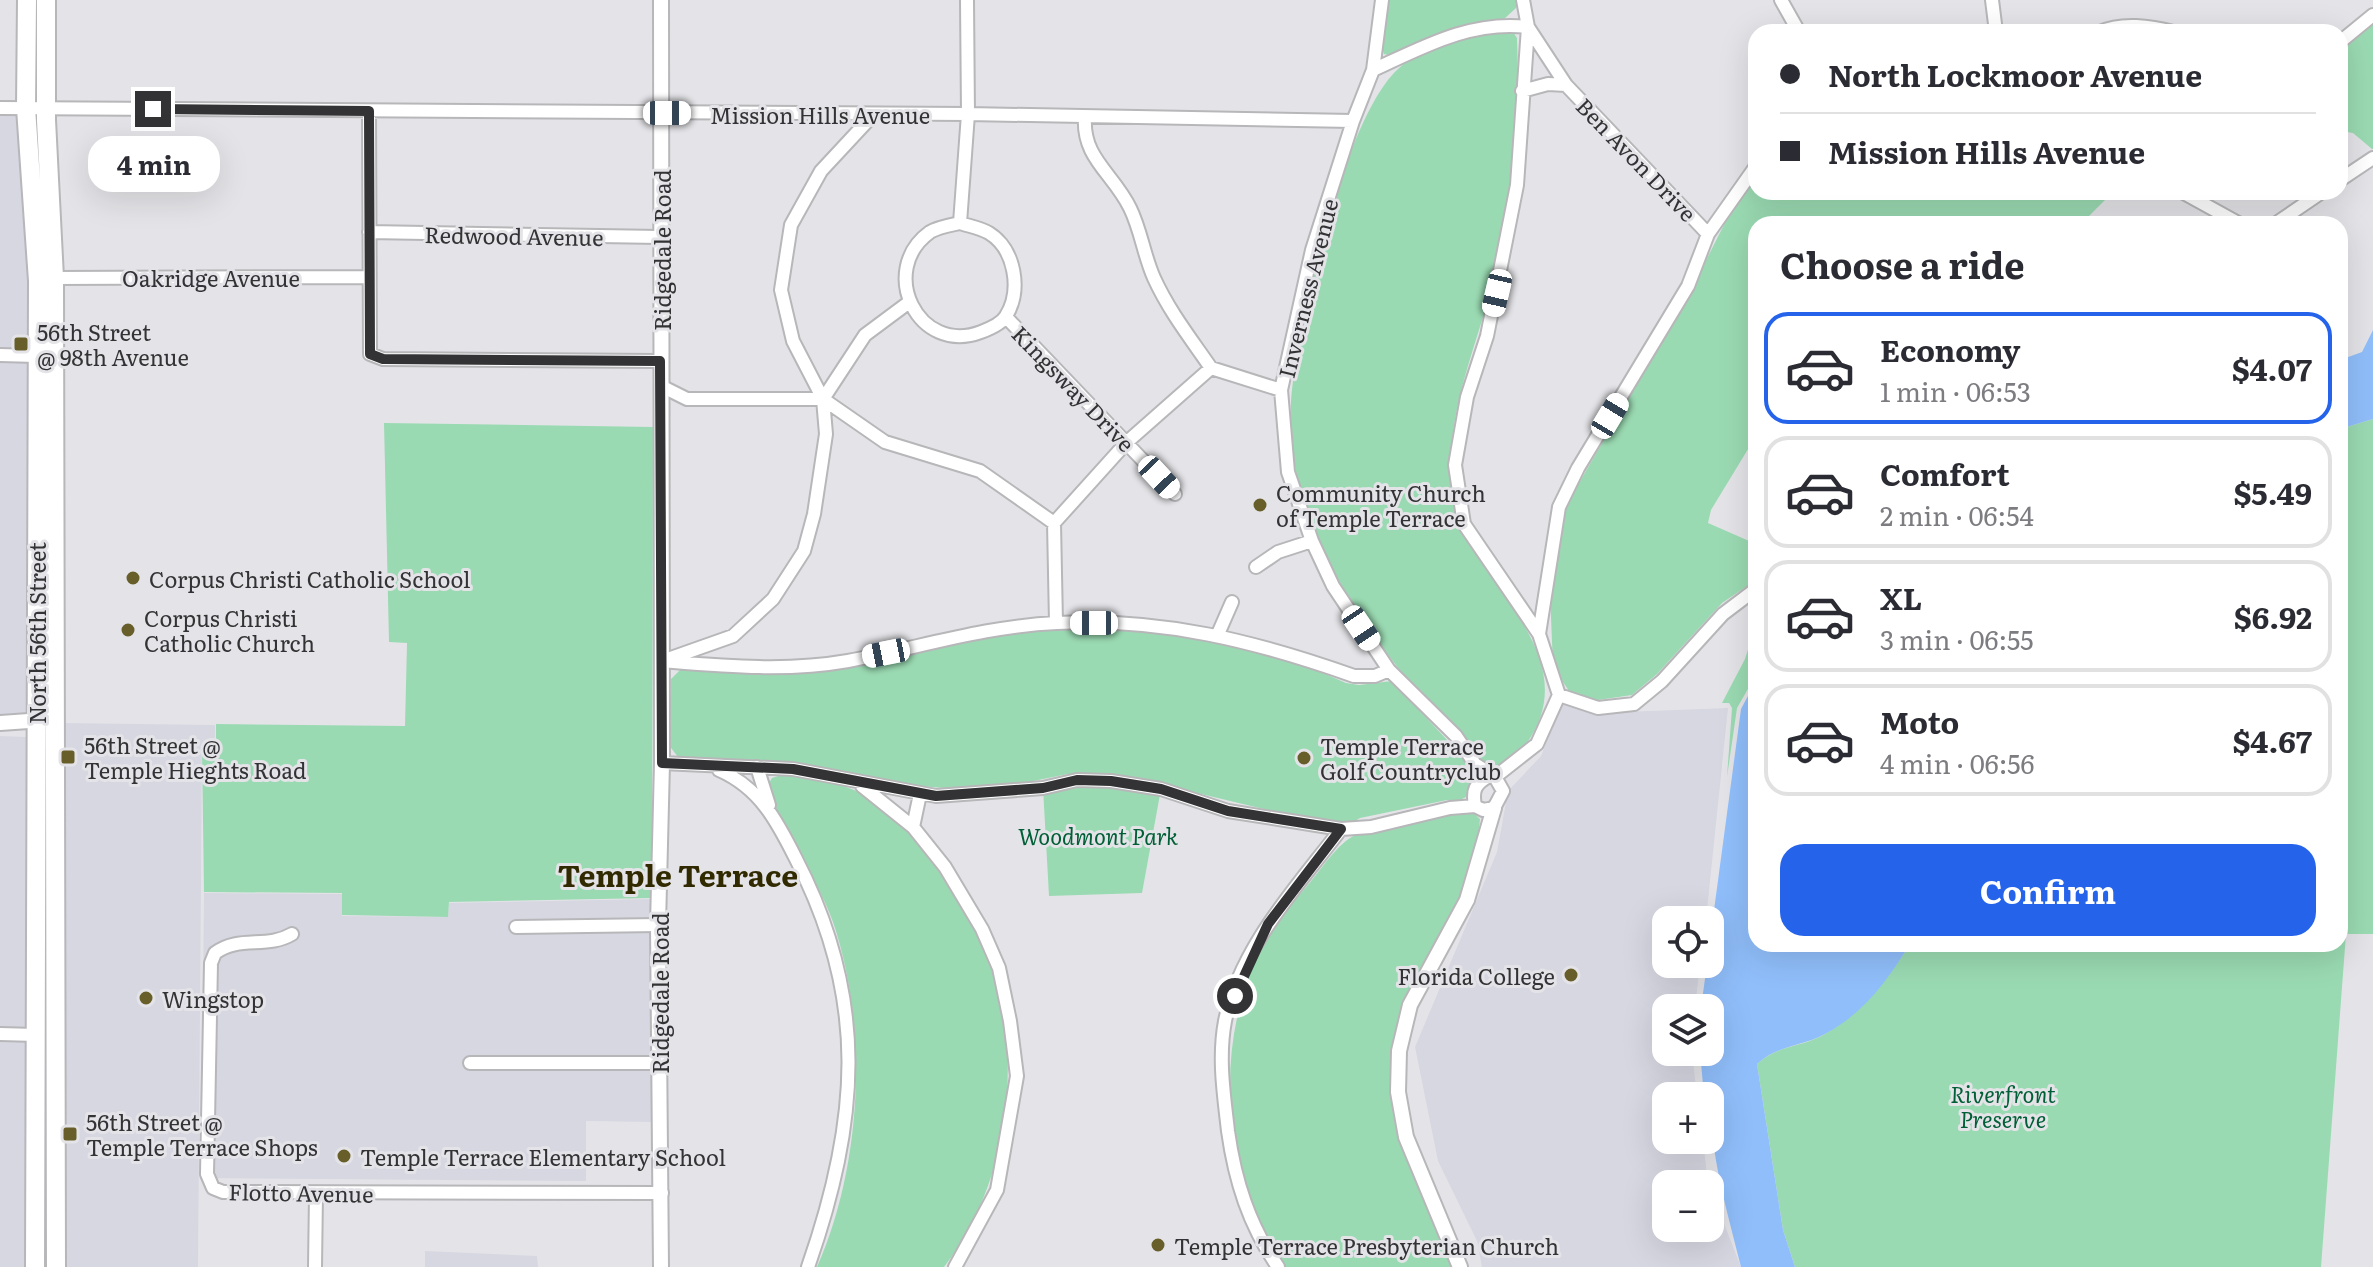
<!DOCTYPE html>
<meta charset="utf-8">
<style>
:root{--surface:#fff;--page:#f7f7f7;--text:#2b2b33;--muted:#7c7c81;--line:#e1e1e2;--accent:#2563eb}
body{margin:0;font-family:Literata,serif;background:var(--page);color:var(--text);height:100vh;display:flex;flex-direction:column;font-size:30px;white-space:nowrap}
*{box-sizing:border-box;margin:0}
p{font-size:26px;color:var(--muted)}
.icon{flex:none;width:44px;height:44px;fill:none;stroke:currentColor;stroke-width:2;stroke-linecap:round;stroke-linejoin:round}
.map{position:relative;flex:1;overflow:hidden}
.panel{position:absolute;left:1748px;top:216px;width:600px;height:736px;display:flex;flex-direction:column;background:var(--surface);border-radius:24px;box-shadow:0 8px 32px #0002}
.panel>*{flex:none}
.guide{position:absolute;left:1748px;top:24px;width:600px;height:176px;border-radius:24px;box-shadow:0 8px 32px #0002;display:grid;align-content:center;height:176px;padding:0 32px;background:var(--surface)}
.fabs{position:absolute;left:1652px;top:906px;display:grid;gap:16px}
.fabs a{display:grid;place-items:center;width:72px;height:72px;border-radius:16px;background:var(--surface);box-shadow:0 8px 32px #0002;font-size:40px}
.end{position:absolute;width:36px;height:36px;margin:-18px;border:10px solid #333335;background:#fff;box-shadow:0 0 0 4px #fff}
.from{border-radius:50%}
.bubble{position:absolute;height:56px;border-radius:24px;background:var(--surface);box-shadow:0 8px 32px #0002;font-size:26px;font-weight:700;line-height:56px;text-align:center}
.car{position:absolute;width:24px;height:48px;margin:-24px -12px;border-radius:10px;box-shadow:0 0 6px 2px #0007;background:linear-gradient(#fff 24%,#345 0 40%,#fff 0 76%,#345 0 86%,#fff 0)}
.guide b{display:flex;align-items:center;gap:28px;height:76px;font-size:30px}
.guide b+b{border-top:2px solid var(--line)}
.guide i{width:20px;height:20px;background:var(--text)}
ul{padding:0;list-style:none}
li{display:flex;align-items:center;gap:24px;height:112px;margin:0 16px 12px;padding:0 16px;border:4px solid var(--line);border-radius:24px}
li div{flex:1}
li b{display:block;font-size:30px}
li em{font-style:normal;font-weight:700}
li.selected{border-color:var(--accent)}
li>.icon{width:72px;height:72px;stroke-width:1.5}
h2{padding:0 32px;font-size:36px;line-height:96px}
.cta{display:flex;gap:16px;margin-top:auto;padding:16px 32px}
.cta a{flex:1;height:92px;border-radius:24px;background:var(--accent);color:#fff;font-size:32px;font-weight:700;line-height:92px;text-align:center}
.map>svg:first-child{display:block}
</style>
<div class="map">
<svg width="2373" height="1267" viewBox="0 0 2373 1267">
<rect width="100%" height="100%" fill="#e4e4e8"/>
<path fill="#d6d7e1" d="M0,114h21l12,165 -2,71 -31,-1z
M0,361l31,1 -2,355h-29z
M1563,702l33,11 132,-5 -22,212h-40v44h34l-5,44h-29v44h26l5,44h-31v44h37l5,44h-42v44h44v-40l31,79h-259l-5,-26 -39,-80 -23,-114 82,-195 11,-61 33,-35z
M62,723l153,2v22l-13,1 -4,519h-133z
M0,736l26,1 2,530h-28z
M204,893l138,1v22l106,1 1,-14 203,-4 1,223 -67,-1v60l-385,-3z
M425,1251l112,5 1,11h-113z"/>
<path fill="#9adab2" d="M1387,0h129v8l-13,12 -29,4 -38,12 -43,20 -9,-2 -2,-6z
M2373,23v126h-1l-19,-16 -13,-2v-82z
M1504,30l9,2 4,6c3,79 -4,159 -22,236 -16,68 -52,142 -42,213 2,13 4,30 9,42 34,69 121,136 64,215 -10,15 -17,26 -36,27 -69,-72 -139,-150 -177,-244 -16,-39 -25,-83 -22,-125 5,-74 53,-282 106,-332 27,-27 71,-33 107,-40z
M1756,175v17h357l-26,26 -50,6h-281v212l-45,74 -3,13 48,21v36l-34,23 -65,71 -25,21 -34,5 -14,-2 -15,-7 -16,-24 -3,-75 14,-83 130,-225 41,-81z
M2373,419v515h-27l-25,333h-526l-12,-37 -26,-166c22,-20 44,-16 68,-30 35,-20 64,-56 85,-90h430v-515z
M384,423l269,4 -1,471 -203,4 -1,15 -106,-2v-22l-138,-1 -2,-144 14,-1v-23l189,2 2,-83 -18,-1z
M1756,624v51l-19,33 -10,69 5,-69 -3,-5h-7l23,-44z
M1053,628c103,0 197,12 293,55l13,2 33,-4 70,75 12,22 -8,19 -8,4 -11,-1 -87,18 -10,6h-24l-196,-47 -62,-3 -64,13 -47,2 -50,-4 -100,-19 -129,-9 -10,-13 3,-65 10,-10 52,3z
M784,774c86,7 127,44 170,117 10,17 23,35 31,53 40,103 28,234 -41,323h-127c45,-102 52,-239 16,-345 -17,-48 -52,-89 -65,-137l4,-7z
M1077,780l84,9 -19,104 -93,3 -6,-108z
M1470,810l10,9c-2,25 -6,54 -17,77 -30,66 -80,120 -71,198 6,62 41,115 60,173h-167c-63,-95 -74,-220 -22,-323 11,-21 29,-40 44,-58 14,-16 30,-43 50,-52 32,-13 79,-18 113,-24z"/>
<path fill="#90befa" d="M2373,330v89l-33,10v-69l22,-8z
M1756,681v263h154c-22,36 -47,70 -85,90 -24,13 -48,11 -68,30l26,166 12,37h-54c-14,-57 -31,-112 -31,-171h-6l-4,-44h10v-44h-9l6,-44h3v-24l31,-231z"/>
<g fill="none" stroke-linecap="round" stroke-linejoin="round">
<defs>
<path id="minor" d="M1382,0l-9,70 -20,51 -41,129 -31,140 7,82 24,69 21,45 56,84 67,66 19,28 20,13 8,14 -9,17 -11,2 -8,-4c-3,-16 0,-22 14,-30
M1523,0l5,27 -11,158 -30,151 -20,61 -12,68 9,59 75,110
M1781,0l18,32
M1992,0l4,32
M2100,32c21,-10 51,-6 73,0
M2340,42l33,-27
M1373,70c50,-23 98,-50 155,-43l38,58 142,149
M1522,91l26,-7 18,1
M0,108l968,6 385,7
M369,111l1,243 13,5 277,2
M874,114l-53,57 -30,54 -10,65 12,51 30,58 62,43 95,29 74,52 2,100
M1085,117c-3,41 28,56 45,91 11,22 14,48 24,70 15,33 37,61 57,90
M2340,180l33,-22
M2182,192l58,32
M960,223c9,3 21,5 29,10 26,16 33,57 17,83 -4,7 -17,13 -25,16 -63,24 -104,-62 -51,-100 8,-5 21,-7 30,-9z
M960,223l8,-109 -1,-114
M2275,224l47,-32
M369,232l291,5
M54,278l313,-1
M1006,317l169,177
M0,355l36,1
M661,386l26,13h136
M1054,523l73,-81 84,-74 70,22
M1256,567l22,-15 34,-11
M1218,634l14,-32
M668,659l65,-23 40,-37 31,-48 10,-37 12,-80 -3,-35 42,-64 43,-32
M661,661c62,5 125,11 187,0 70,-13 138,-35 209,-38 106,-5 198,18 297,53h21l14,-6
M1559,695l39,13 36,-4 28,-23 61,-67 33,-25
M662,763l131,6 143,27 107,-8 34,-8 34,1 50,8 67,22 113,18 30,-2 79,-19 25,-2
M757,767l12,38
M719,770c41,18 58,51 77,89 73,141 63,262 12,408
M1495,777l42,-33 22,-49 -20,-61 20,-127 19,-39 110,-182 20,-52 48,-68
M862,786l51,41 32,40 37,62 17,39 11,53 7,55 -20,114 -42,77
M913,827l7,-33
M516,927l142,-2
M292,934c-25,15 -53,1 -77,19l-4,10 -4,211 6,14 10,4 439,1
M0,1034l36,1
M470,1063h190
M315,1267l1,-73
M1278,1267c-29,-42 -43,-86 -50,-136 -4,-36 -10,-73 -3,-110 15,-74 72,-134 116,-192"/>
<path id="tertiary" d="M661,0l1,763 -4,162 3,342
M0,723l43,-3
M1460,1267l-54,-130 -8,-45 1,-41 11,-46 57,-105 27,-92"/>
<path id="primary" d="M27,0l-1,108 12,173 -3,986
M46,0v120l8,158 2,989"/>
</defs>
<use href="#minor" stroke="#b7b7ba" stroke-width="16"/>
<use href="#tertiary" stroke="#b7b7ba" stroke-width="18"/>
<use href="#primary" stroke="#b7b7ba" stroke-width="22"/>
<use href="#minor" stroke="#fff" stroke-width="12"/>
<use href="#tertiary" stroke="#fff" stroke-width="14"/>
<use href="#primary" stroke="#fff" stroke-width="18"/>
</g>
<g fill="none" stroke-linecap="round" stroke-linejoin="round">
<path stroke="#333335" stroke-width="10" d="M153,109l216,2 1,243 13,5 277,2 2,402 131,6 143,27 107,-8 34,-8 34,1 50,8 67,22 113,18 -73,95 -33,72"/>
</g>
<g fill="#675e2a" stroke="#e4e4e8" stroke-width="3">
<rect x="13" y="336" width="16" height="16" rx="4"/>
<circle cx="1260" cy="505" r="8"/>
<circle cx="133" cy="578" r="8"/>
<circle cx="128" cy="630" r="8"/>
<rect x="60" y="749" width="16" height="16" rx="4"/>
<circle cx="1304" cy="758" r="8"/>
<circle cx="1571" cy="975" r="8"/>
<circle cx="146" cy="998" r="8"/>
<rect x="62" y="1126" width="16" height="16" rx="4"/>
<circle cx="344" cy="1156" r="8"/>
<circle cx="1158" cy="1245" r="8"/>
</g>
<g text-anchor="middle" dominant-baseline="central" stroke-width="6" stroke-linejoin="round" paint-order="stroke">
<g font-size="22" fill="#333335" stroke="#e4e4e8">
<text x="820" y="114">Mission Hills Avenue</text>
<text transform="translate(1637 159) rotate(46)">Ben Avon Drive</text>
<text transform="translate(514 235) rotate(1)">Redwood Avenue</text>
<text transform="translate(661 250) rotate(-90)">Ridgedale Road</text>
<text x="211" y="277">Oakridge Avenue</text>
<text transform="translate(1307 288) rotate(-76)">Inverness Avenue</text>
<text transform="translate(1074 388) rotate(46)">Kingsway Drive</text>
<text transform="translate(36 633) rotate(-90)">North 56th Street</text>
<text transform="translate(659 993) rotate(-90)">Ridgedale Road</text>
<text transform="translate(301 1192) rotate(1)">Flotto Avenue</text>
</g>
<g font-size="22" fill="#333335" stroke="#e4e4e8" text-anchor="start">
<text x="37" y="331">56th Street<tspan x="37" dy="25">@ 98th Avenue</tspan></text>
<text x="1276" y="492">Community Church<tspan x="1276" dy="25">of Temple Terrace</tspan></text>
<text x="149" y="578">Corpus Christi Catholic School</text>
<text x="144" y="617">Corpus Christi<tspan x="144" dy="25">Catholic Church</tspan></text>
<text x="84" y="744">56th Street @<tspan x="84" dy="25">Temple Hieghts Road</tspan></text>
<text x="1320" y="745">Temple Terrace<tspan x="1320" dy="25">Golf Countryclub</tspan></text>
<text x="1555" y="975" text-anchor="end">Florida College</text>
<text x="162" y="998">Wingstop</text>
<text x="86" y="1121">56th Street @<tspan x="86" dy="25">Temple Terrace Shops</tspan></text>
<text x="360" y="1156">Temple Terrace Elementary School</text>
<text x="1174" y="1245">Temple Terrace Presbyterian Church</text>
</g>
<g font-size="22" font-style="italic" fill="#005f36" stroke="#e4e4e8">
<text x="1098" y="835">Woodmont Park</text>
<text x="2003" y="1093">Riverfront<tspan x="2003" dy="25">Preserve</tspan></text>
</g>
<g font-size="30" font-weight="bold" fill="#312a00" stroke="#e4e4e8">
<text x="678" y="874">Temple Terrace</text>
</g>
</g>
</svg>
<div class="fabs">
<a><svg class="icon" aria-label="locate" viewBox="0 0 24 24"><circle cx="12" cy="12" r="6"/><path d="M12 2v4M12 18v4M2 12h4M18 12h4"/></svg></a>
<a><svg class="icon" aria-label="layers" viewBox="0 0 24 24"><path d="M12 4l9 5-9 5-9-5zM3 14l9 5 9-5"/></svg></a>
<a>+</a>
<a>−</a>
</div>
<i class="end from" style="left:1235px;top:996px"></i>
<i class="end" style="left:153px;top:109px"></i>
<div class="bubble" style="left:88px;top:136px;width:132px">4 min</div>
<i class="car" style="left:667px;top:113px;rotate:90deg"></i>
<i class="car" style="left:1497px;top:293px;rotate:193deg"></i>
<i class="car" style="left:1610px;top:416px;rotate:31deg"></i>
<i class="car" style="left:1159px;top:477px;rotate:137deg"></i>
<i class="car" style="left:1094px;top:623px;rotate:270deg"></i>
<i class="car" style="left:1361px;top:628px;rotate:146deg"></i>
<i class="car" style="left:886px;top:653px;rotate:259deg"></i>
<div class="guide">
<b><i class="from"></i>North Lockmoor Avenue</b>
<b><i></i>Mission Hills Avenue</b>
</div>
<section class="panel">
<h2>Choose a ride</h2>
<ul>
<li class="selected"><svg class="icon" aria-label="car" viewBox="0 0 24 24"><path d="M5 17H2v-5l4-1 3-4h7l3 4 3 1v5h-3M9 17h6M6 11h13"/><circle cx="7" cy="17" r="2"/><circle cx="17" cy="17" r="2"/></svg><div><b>Economy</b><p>1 min · 06:53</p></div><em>$4.07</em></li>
<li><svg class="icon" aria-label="car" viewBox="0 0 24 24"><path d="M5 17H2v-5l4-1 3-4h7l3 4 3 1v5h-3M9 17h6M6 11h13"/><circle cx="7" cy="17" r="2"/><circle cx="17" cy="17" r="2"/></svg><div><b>Comfort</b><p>2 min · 06:54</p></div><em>$5.49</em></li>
<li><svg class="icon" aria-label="car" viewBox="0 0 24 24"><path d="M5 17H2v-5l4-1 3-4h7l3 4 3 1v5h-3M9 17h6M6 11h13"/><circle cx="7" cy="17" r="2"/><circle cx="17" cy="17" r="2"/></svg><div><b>XL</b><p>3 min · 06:55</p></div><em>$6.92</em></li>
<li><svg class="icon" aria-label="car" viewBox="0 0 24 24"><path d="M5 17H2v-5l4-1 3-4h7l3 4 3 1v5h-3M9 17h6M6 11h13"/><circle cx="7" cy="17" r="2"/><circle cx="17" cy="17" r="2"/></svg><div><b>Moto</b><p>4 min · 06:56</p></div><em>$4.67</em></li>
</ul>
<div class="cta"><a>Confirm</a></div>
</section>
</div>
